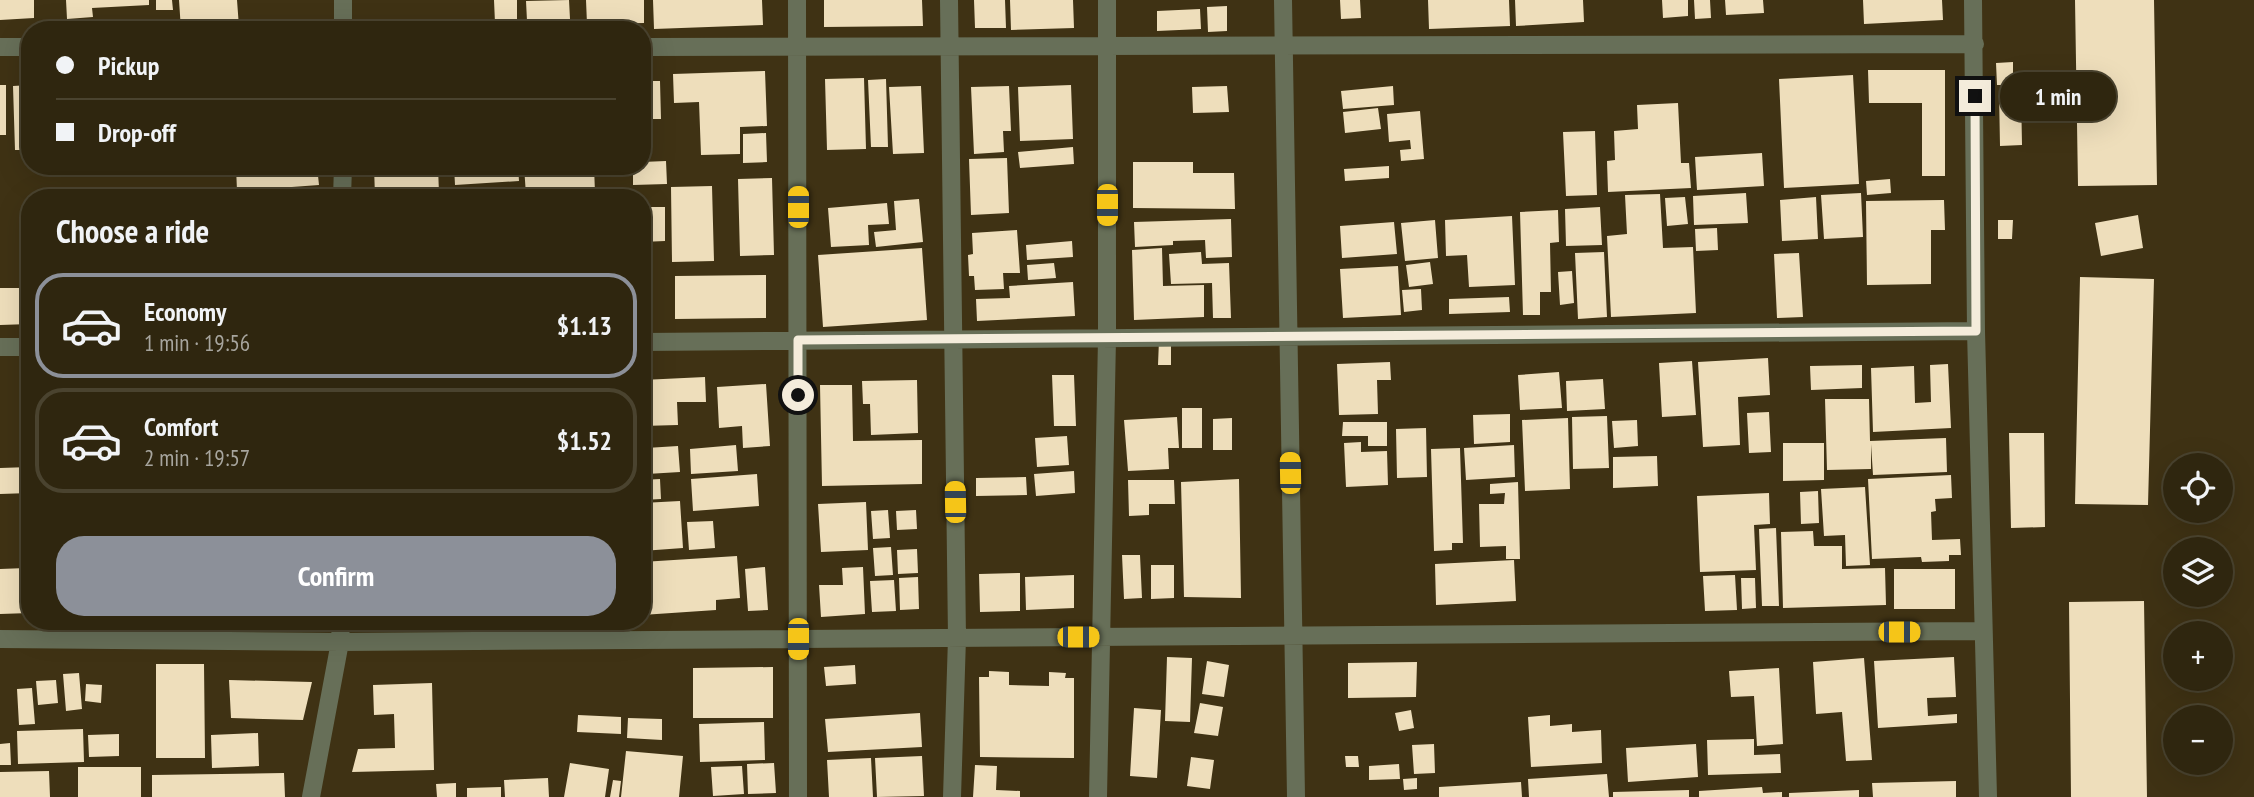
<!DOCTYPE html>
<meta charset="utf-8">
<style>
:root{--surface:#2f260f;--page:#3b321d;--text:#f1f3f6;--muted:#a7a59e;--line:#4a432f;--accent:#8c9099}
body{margin:0;font-family:"PT Sans Narrow",sans-serif;background:var(--page);color:var(--text);height:100vh;display:flex;flex-direction:column;font-size:26px;white-space:nowrap}
*{box-sizing:border-box;margin:0}
p{font-size:23px;color:var(--muted)}
.icon{flex:none;width:38px;height:38px;fill:none;stroke:currentColor;stroke-width:2;stroke-linecap:round;stroke-linejoin:round}
.map{position:relative;flex:1;overflow:hidden}
.side{position:absolute;left:21px;top:189px;width:630px;height:441px;display:flex;flex-direction:column;background:var(--surface);border-radius:28px;box-shadow:0 7px 28px #0002,0 0 0 2px var(--line)}
.side>*{flex:none}
.guide{position:absolute;left:21px;top:21px;width:630px;height:154px;border-radius:28px;box-shadow:0 7px 28px #0002,0 0 0 2px var(--line);display:grid;align-content:center;height:154px;padding:0 35px;background:var(--surface)}
.buttons{position:absolute;left:2163px;top:453px;display:grid;gap:14px}
.buttons a{display:grid;place-items:center;width:70px;height:70px;border-radius:50%;background:var(--surface);box-shadow:0 7px 28px #0002,0 0 0 2px var(--line);font-size:35px}
.end{position:absolute;width:32px;height:32px;margin:-16px;border:9px solid #f4ecdb;background:#111;box-shadow:0 0 0 4px #111}
.from{border-radius:50%}
.bubble{position:absolute;height:49px;border-radius:24px;background:var(--surface);box-shadow:0 7px 28px #0002,0 0 0 2px var(--line);font-size:23px;font-weight:600;line-height:49px;text-align:center}
.car{position:absolute;width:21px;height:42px;margin:-21px -10px;border-radius:9px;box-shadow:0 0 5px 2px #0007;background:linear-gradient(#f5c518 24%,#345 0 40%,#f5c518 0 76%,#345 0 86%,#f5c518 0)}
.guide b{display:flex;align-items:center;gap:24px;height:66px;font-size:26px}
.guide b+b{border-top:2px solid var(--line)}
.guide i{width:18px;height:18px;background:var(--text)}
ul{padding:0;list-style:none}
li{display:flex;align-items:center;gap:21px;height:105px;margin:0 14px 10px;padding:0 21px;border:4px solid var(--line);border-radius:28px}
li div{flex:1}
li b{display:block;font-size:26px}
li em{font-style:normal;font-weight:600}
li.current{border-color:var(--accent)}
li>.icon{width:63px;height:63px;stroke-width:1.5}
h2{padding:0 35px;font-size:32px;line-height:84px}
.action{display:flex;gap:14px;margin-top:auto;padding:14px 35px}
.action a{flex:1;height:80px;border-radius:28px;background:var(--accent);color:#fff;font-size:28px;font-weight:600;line-height:80px;text-align:center}
.map>svg:first-child{display:block}
</style>
<div class="map">
<svg width="2254" height="797" viewBox="0 0 2254 797">
<rect width="100%" height="100%" fill="#3f3214"/>
<path fill="#eedebb" d="M0,0h34v18l-34,2z
M66,0h83v5l-57,3 1,9 -26,2z
M156,0h16l1,10h-17z
M179,0h58l2,27 -58,3z
M494,0h23v23h-22z
M569,0l1,19 -43,2 -1,-20z
M586,0h58v23l-57,1z
M653,0h109l1,25 -109,4z
M824,0h98l1,26 -99,1z
M974,0h31l1,28h-31z
M1010,0h63l1,28 -63,2z
M1340,0h20l1,18 -20,1z
M1428,0h81l1,26 -81,3z
M1515,0h68l1,22 -68,4z
M1662,0h26v16l-25,2z
M1694,0h16l1,18 -16,1z
M1725,0h38l1,13 -38,2z
M1863,0h79l1,20 -79,4z
M2075,0h79l3,185 -79,1z
M1227,6v25l-19,1 -1,-25z
M1200,9l1,20 -44,2v-20z
M2013,62v23h-16l-1,-22z
M1868,70h77v106h-23v-73h-53z
M765,71l2,55 -27,1v27l-39,1 -2,-53 -25,1 -1,-29z
M1853,75l6,109 -75,4 -5,-109z
M864,78l2,71 -39,1 -2,-71z
M886,79l2,68h-17l-3,-67z
M642,81h18l1,38h-19z
M0,85h6v50h-6z
M30,85v65h-15l-2,-64z
M1071,85l2,54 -53,2 -2,-54z
M921,86l3,67 -31,1 -4,-67z
M1009,86l2,45h-8l1,21 -30,2 -3,-67z
M1227,86l2,26 -36,1 -1,-26z
M1393,86l1,19 -51,4 -2,-18z
M1999,91h22l1,54 -22,1z
M1678,103l3,60h8l2,25 -83,4 -1,-31 8,-1 -1,-29 24,-2 -1,-24z
M1378,108l3,21 -36,4 -2,-21z
M1420,111l4,48 -23,2 -1,-11 11,-1 -1,-9 -21,2 -2,-28z
M1595,131l2,64 -31,1 -3,-64z
M766,133l1,29 -24,1v-29z
M1073,147l1,17 -54,4 -2,-16z
M1762,153l2,33 -67,4 -2,-33z
M1007,158l2,55 -38,2 -2,-56z
M666,161l1,23 -34,1v-19h9v-4z
M1133,162h60v11h41l1,36 -102,-1z
M236,166h81l2,19 -82,6z
M374,166h64l1,28 -64,3z
M454,166h64l1,15 -64,4z
M524,166h70l1,27 -69,2z
M1389,166v12l-44,3 -1,-12z
M772,178l2,77 -34,1 -2,-77z
M1890,179l1,14 -24,2 -1,-14z
M712,186l2,75 -42,1 -1,-75z
M1746,193l2,30 -54,2 -1,-29z
M1861,193l2,44 -39,2 -3,-44z
M1660,194l3,54 30,-1 3,66 -85,4 -4,-81 20,-2 -2,-39z
M1685,197l3,27 -21,2 -2,-28z
M1816,197l2,42 -36,2 -2,-41z
M919,199l4,43 -47,5 -2,-15 22,-2 -2,-29z
M1944,200l1,30h-14v54l-64,1 -1,-84z
M887,203l2,21 -21,1 1,20 -38,2 -3,-39z
M642,207h23v34l-23,1z
M1600,207l2,38 -36,1 -1,-37z
M1558,210l1,32 -9,1 1,49h-11v23h-17l-3,-103z
M2138,215l5,33 -42,8 -6,-33z
M1512,216l3,69 -46,2 -2,-32 -21,1 -1,-36z
M1231,219l1,38 -26,1 -1,-18 -32,1v4l-38,2 -1,-25z
M1435,220l3,38 -33,3 -4,-38z
M1998,220h15l-1,19h-14z
M1394,222l3,32 -55,4 -2,-32z
M1717,228l1,22 -22,1 -1,-22z
M1017,230l3,43h-17l1,16 -29,1 -1,-14h-5l-1,-21 5,-1 -1,-21z
M1072,241l1,16 -46,3 -1,-15z
M922,248l5,72 -104,7 -5,-72z
M1162,248l1,38 41,-1v32l-70,3 -2,-70z
M1201,252l1,12 27,-1 2,55h-18l-1,-35 -41,1 -2,-30z
M1604,252l3,65 -29,2 -3,-66z
M1799,253l4,64 -26,1 -3,-64z
M1430,262l3,22 -24,3 -3,-22z
M1054,263l2,15 -28,2 -1,-15z
M1398,266l3,49 -58,3 -3,-49z
M1572,271l2,32 -14,2 -2,-33z
M766,275v43l-91,1v-43z
M2080,277l74,2 -6,226 -73,-1z
M1073,282l2,34 -98,5 -1,-22 34,-1 -1,-12z
M0,288h30v36l-30,1z
M1421,289l1,21 -18,2 -2,-22z
M1509,297l1,15 -61,2v-15z
M1159,340h12v25h-13z
M1768,358l2,37 -32,2 2,48 -37,2 -5,-85z
M1692,361l4,54 -34,2 -3,-54z
M1390,362l1,18h-14l1,34 -39,1 -2,-51z
M1948,364l3,64 -78,4 -2,-64 43,-2 1,37 16,-1 -1,-37z
M1862,365v23l-51,2 -1,-24z
M1559,372l3,36 -42,2 -2,-35z
M1052,375h22l2,51h-22z
M705,377l1,25h-29l1,23 -36,1v-46z
M1603,379l2,30 -38,2 -1,-30z
M917,380l1,53 -47,2 -1,-31h-7l-1,-23z
M766,384l4,62 -27,2 -1,-22 -23,2 -2,-41z
M820,385h32l1,56 69,-1v44l-100,2z
M1825,399h44l1,42 76,-3 1,34 -74,3 -2,-31v25l-44,1z
M1182,408h20v40h-20z
M1769,412l2,40 -22,1 -2,-40z
M1510,414v28l-36,2 -1,-29z
M21,416h9v35h-7z
M1607,416l2,52 -36,1 -1,-52z
M1177,417l2,31h-11l1,21 -41,2 -4,-51z
M1232,418v32h-19v-31z
M1568,418l2,71 -45,2 -3,-71z
M1637,420l1,26 -24,2 -2,-27z
M1343,422h44v24h-19v-10h-26z
M1426,428l1,49 -30,1 -1,-49z
M2009,433h35l1,94 -34,1z
M1067,436l2,29 -32,2 -2,-29z
M1361,442v10l26,-1 1,34 -42,2 -2,-44z
M1783,443h41v37l-41,1z
M736,445l2,26 -47,3 -1,-25z
M1514,445l1,32 -49,3 -2,-32z
M678,446l2,26 -33,2 -1,-26z
M1460,448l3,95h-11v7l-18,1 -3,-102z
M1657,456l1,30 -45,2v-31z
M30,467v26l-30,1v-26z
M1074,471l1,22 -39,3 -2,-22z
M757,474l2,32 -66,5 -2,-32z
M1951,475l1,23 -17,1 1,12 -5,1 1,28 28,-1 1,16h-12v6l-27,1 -1,-5 -49,2 -4,-80z
M1026,477l1,18 -51,1v-18z
M660,479l1,20 -18,1 -1,-20z
M1239,479l2,119 -57,-1 -3,-115z
M1128,480h46l1,24h-26v11l-20,1z
M1518,482l2,77h-14v-13l-26,1 -1,-43h25l1,-11 -15,1v-10z
M1865,487l5,78 -24,1 -1,-31 -21,1 -3,-47z
M1818,491l1,32 -18,1 -1,-32z
M1769,493l1,31 -16,1 2,45 -56,2 -3,-76z
M680,501l3,47 -41,3v-48z
M866,502l2,48 -47,2 -3,-48z
M888,510l2,28 -17,1 -2,-28z
M916,510l1,19 -20,1 -1,-19z
M713,521l2,27 -26,2 -2,-28z
M1776,528l3,78h-17l-3,-77z
M1813,531l1,15h28v23l43,-1 1,37 -103,3 -2,-76z
M26,541h4v72l-30,1v-45l26,-1z
M891,547l2,28 -18,1 -2,-28z
M917,549l1,24 -20,1 -1,-24z
M1122,555h18l2,43 -18,1z
M737,556l3,42 -24,2v10l-74,5v-53z
M1514,560l2,41 -80,4 -1,-41z
M1151,565h23v33l-23,1z
M765,567l3,43 -20,1 -3,-42z
M863,567l2,47 -44,3 -2,-32h24l-1,-17z
M1894,569h61v40h-61z
M1020,573v38l-40,1 -1,-38z
M1074,575v33l-48,2 -1,-33z
M1735,575l2,35 -32,1 -2,-35z
M918,577l1,32 -19,1 -1,-32z
M1741,578h14l1,30 -14,1z
M894,580l2,31 -24,1 -2,-31z
M2144,601l3,196h-76l-2,-195z
M1167,657l25,1 -2,64 -25,-1z
M1954,657l2,40 -29,1 1,18 29,-2v9l-79,5 -4,-67z
M1864,658l8,102 -26,1 -4,-49 -26,2 -3,-52z
M1207,661l22,4 -5,32 -22,-3z
M1417,662l-1,35 -68,1v-35z
M156,664h48l1,94h-49z
M855,665l1,19 -30,2 -2,-19z
M773,667v51h-80v-50z
M1779,668l4,76 -26,2 -3,-50 -23,1 -2,-26z
M989,671l20,1v13l40,1v-14l17,1 -1,5h9v80l-94,-1 -1,-80h10z
M79,673l3,36 -16,2 -3,-37z
M56,680l2,23 -20,2 -2,-24z
M229,680l83,2 -9,38 -72,-2z
M432,683l2,87 -82,2 6,-23 37,-1 -1,-34 -20,1 -1,-30z
M86,684l16,1 -1,18 -16,-2z
M32,688l3,36 -16,1 -2,-36z
M1200,703l23,4 -5,29 -24,-3z
M1134,708l27,2 -4,68 -27,-2z
M1411,710l3,18 -15,3 -4,-18z
M920,713l2,34 -94,5 -3,-33z
M578,715l43,2v17l-44,-2z
M1550,715v11l22,-2v8l29,-2 1,33 -71,4 -3,-50z
M628,718l34,1v21l-35,-2z
M764,722l1,38 -65,2 -1,-38z
M83,729l1,33 -66,2 -1,-33z
M258,733l1,33 -47,2 -1,-33z
M119,734v22l-30,1 -1,-22z
M1754,739v16l26,-1 1,19 -73,2 -1,-35z
M10,743l1,22h-11v-21z
M1434,744l1,29 -21,1 -2,-29z
M1696,744l2,33 -70,5 -2,-34z
M626,751l57,5 -4,41h-58z
M922,756l2,40 -47,1 -2,-39z
M1345,756h13l1,11h-13z
M1191,757l23,3 -4,29 -23,-3z
M871,758l2,39h-44l-2,-37z
M570,763l39,6 -4,28h-41z
M774,763l2,30 -28,1 -1,-30z
M1399,764l1,15 -31,1v-14z
M975,765l22,1 -1,24 24,1v6h-47z
M742,766l2,28 -31,2 -2,-29z
M78,767h63v30h-63z
M49,771l1,26h-50v-25z
M284,773l1,24h-133v-22z
M1607,774l2,23h-80l-1,-18z
M548,778l1,19h-44l-1,-17z
M1417,778v11l-13,1 -1,-11z
M613,780l8,1 -2,16h-9z
M1956,781v16h-83l-1,-14z
M1521,782l1,15h-83v-10z
M456,783v14h-19l-1,-13z
M501,787v10h-34v-9z
M1762,787l1,6 19,-1v5h-83v-6z
M1689,790v7h-76v-5z
M1859,790v7h-70v-4z"/>
<g fill="none" stroke-linecap="round" stroke-linejoin="round">
<path stroke="#676f58" stroke-width="18" d="M797,0l1,797
M949,0l8,638 -5,159
M1283,0l13,797
M1973,0l3,331 12,466
M343,30v-30
M0,47h30
M642,47l1333,-3
M342,198l1,-32
M642,342l1334,-11
M0,347h30
M0,639l340,3 1642,-11
M311,797l29,-155 1,-21
M1098,797l9,-459v-338"/>
</g>
<g fill="none" stroke-linecap="round" stroke-linejoin="round">
<path stroke="#f4ecdb" stroke-width="9" d="M798,395v-55l1178,-9 -1,-235"/>
</g>
</svg>
<div class="buttons">
<a><svg class="icon" aria-label="locate" viewBox="0 0 24 24"><circle cx="12" cy="12" r="6"/><path d="M12 2v4M12 18v4M2 12h4M18 12h4"/></svg></a>
<a><svg class="icon" aria-label="layers" viewBox="0 0 24 24"><path d="M12 4l9 5-9 5-9-5zM3 14l9 5 9-5"/></svg></a>
<a>+</a>
<a>−</a>
</div>
<i class="end from" style="left:798px;top:395px"></i>
<i class="end" style="left:1975px;top:96px"></i>
<div class="bubble" style="left:2000px;top:72px;width:116px">1 min</div>
<i class="car" style="left:1107px;top:205px;rotate:180deg"></i>
<i class="car" style="left:798px;top:207px;rotate:0deg"></i>
<i class="car" style="left:1290px;top:473px;rotate:359deg"></i>
<i class="car" style="left:955px;top:502px;rotate:359deg"></i>
<i class="car" style="left:1899px;top:632px;rotate:90deg"></i>
<i class="car" style="left:1078px;top:637px;rotate:90deg"></i>
<i class="car" style="left:798px;top:639px;rotate:180deg"></i>
<div class="guide">
<b><i class="from"></i>Pickup</b>
<b><i></i>Drop-off</b>
</div>
<section class="side">
<h2>Choose a ride</h2>
<ul>
<li class="current"><svg class="icon" aria-label="car" viewBox="0 0 24 24"><path d="M5 17H2v-5l4-1 3-4h7l3 4 3 1v5h-3M9 17h6M6 11h13"/><circle cx="7" cy="17" r="2"/><circle cx="17" cy="17" r="2"/></svg><div><b>Economy</b><p>1 min · 19:56</p></div><em>$1.13</em></li>
<li><svg class="icon" aria-label="car" viewBox="0 0 24 24"><path d="M5 17H2v-5l4-1 3-4h7l3 4 3 1v5h-3M9 17h6M6 11h13"/><circle cx="7" cy="17" r="2"/><circle cx="17" cy="17" r="2"/></svg><div><b>Comfort</b><p>2 min · 19:57</p></div><em>$1.52</em></li>
</ul>
<div class="action"><a>Confirm</a></div>
</section>
</div>
